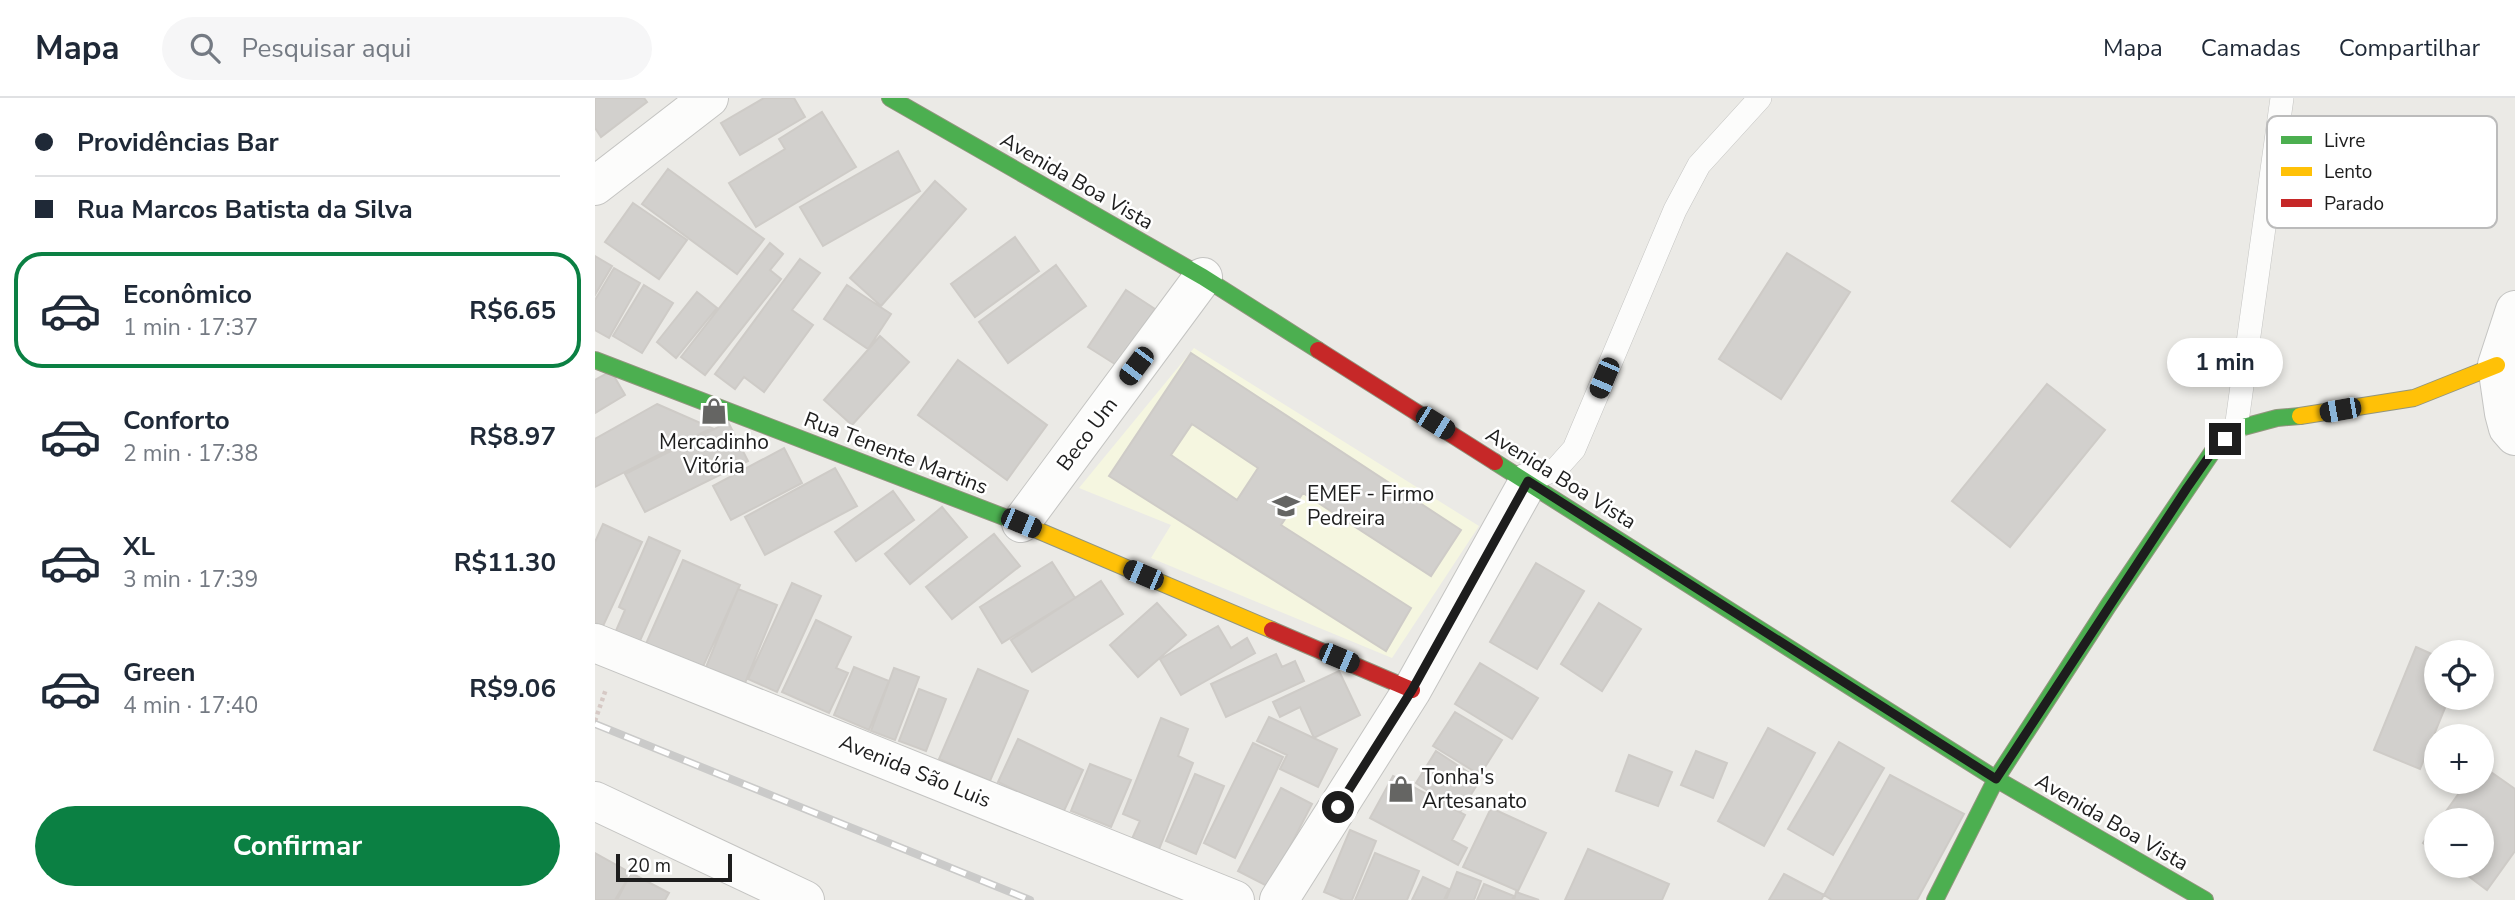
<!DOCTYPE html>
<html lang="pt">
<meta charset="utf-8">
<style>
:root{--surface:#fff;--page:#f6f6f7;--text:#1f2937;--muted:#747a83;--line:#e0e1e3;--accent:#0b8043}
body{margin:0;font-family:"Nunito Sans",sans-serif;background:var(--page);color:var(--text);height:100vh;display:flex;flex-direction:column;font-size:26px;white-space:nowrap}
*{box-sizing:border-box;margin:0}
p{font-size:23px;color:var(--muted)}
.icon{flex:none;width:38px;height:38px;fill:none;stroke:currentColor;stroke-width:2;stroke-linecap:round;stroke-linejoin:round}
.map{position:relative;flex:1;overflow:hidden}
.details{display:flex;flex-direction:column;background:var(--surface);width:595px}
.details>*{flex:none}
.hud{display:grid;align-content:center;height:154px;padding:0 35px;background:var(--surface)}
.buttons{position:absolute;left:1829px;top:542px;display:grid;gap:14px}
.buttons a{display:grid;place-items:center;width:70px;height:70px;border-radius:50%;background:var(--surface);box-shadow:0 4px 10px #0003;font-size:35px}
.scale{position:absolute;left:21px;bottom:18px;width:116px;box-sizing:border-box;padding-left:7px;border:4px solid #1d1d1d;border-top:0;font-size:19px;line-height:24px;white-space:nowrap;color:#1d1d1d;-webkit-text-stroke:5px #fff;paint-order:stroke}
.end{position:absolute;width:32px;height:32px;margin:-16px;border:9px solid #1d1d1d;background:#fff;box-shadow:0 0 0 4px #fff}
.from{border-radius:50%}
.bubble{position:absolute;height:49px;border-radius:24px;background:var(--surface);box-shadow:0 4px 10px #0003;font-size:23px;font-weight:700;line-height:49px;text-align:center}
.car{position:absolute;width:21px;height:42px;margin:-21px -10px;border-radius:9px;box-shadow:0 0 5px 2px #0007;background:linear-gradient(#222 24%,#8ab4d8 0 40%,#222 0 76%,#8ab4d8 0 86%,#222 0)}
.hud b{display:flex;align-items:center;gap:24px;height:66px;font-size:26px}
.hud b+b{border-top:2px solid var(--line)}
.hud i{width:18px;height:18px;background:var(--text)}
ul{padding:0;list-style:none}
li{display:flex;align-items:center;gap:21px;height:116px;margin:0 14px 10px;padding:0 21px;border:4px solid transparent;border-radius:28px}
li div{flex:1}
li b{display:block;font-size:26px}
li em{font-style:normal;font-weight:700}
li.active{border-color:var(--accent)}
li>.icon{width:63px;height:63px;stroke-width:1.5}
.action{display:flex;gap:14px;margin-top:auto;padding:14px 35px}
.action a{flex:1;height:80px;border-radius:42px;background:var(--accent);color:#fff;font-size:28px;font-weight:700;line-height:80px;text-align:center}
header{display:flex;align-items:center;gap:42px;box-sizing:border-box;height:98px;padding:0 35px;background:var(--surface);border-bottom:2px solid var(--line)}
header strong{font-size:33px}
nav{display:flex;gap:38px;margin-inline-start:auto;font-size:24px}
.search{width:490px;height:63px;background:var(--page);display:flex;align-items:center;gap:18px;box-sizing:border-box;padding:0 24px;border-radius:38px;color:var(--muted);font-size:26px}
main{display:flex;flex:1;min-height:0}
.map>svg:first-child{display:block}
</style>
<header>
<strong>Mapa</strong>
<div class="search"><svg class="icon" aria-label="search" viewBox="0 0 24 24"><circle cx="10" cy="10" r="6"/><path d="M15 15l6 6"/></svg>Pesquisar aqui</div>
<nav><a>Mapa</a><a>Camadas</a><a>Compartilhar</a></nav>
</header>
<main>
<section class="details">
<div class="hud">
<b><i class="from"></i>Providências Bar</b>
<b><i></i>Rua Marcos Batista da Silva</b>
</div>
<ul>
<li class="active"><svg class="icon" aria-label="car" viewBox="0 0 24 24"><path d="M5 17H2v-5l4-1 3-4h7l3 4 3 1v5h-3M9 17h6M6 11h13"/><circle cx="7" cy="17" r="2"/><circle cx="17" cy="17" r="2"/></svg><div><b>Econômico</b><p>1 min · 17:37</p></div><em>R$6.65</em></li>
<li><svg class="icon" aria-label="car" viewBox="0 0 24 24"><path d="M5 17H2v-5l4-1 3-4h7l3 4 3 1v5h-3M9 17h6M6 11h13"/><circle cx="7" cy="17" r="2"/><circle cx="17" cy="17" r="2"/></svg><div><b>Conforto</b><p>2 min · 17:38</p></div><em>R$8.97</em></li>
<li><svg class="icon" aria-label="car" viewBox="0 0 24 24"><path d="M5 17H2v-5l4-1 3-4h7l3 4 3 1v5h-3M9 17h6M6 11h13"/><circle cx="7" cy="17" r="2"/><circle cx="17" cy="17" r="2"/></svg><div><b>XL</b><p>3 min · 17:39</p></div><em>R$11.30</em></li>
<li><svg class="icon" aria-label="car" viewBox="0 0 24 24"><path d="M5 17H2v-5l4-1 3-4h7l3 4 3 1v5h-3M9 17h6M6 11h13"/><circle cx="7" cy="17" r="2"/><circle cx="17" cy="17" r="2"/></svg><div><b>Green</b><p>4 min · 17:40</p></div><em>R$9.06</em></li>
</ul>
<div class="action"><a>Confirmar</a></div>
</section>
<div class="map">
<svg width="1920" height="802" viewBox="0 0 1920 802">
<rect width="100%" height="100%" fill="#ebeae6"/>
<path fill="#f5f6e0" d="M599,250l285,178 -87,132 -241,-100 20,-33 -92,-37z"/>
<path fill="#d2d0cd" stroke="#cecbc7" stroke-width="2" fill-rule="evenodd" d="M0,0h49l3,4 -46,35 -6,-9z
M169,0h30l11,19 -65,38 -19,-32z
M227,14l34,55 -100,60 -27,-44 56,-34 -6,-10z
M303,53l22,40 -97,55 -23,-39z
M73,71l96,70 -27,35 -95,-70z
M340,83l31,28 -85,97 -31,-28z
M38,105l54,37 -28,39 -54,-37z
M420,139l24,34 -64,46 -24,-33z
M175,145l13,11 -13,16 11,9 -76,96 -24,-18z
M1192,155l63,39 -69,107 -62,-40z
M0,158l17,10 -17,29z
M205,161l20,14 -28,37 21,15 -49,67 -20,-15 -9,12 -20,-15z
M461,167l30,41 -78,57 -29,-41z
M19,170l26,15 -31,55 -14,-8v-30z
M49,187l29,18 -31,50 -29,-17z
M252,187l44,29 -23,35 -44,-30z
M531,192l29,19 -37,57 -30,-19z
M102,194l20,16 -41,50 -19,-16z
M285,238l29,26 -57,63 -28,-25z
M596,255l270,177 -30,46 -128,-83 -22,32 130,83 -25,43 -277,-175zM597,326l66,44 -21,32 -66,-45z
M363,262l89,65 -40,55 -89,-65z
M16,273l14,24 -30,18v-33z
M1452,286l58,46 -95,117 -58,-46z
M62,306l55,24 -117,59v-48z
M133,324l20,39 -103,51 -20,-38z
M189,350l18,35 -71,37 -18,-34z
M240,370l22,38 -92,49 -20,-38z
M298,393l21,29 -58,41 -21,-29z
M347,409l25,30 -57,47 -25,-30z
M8,426l39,18 -39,84 -8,-3v-81z
M399,436l26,32 -68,53 -26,-32z
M54,439l31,14 -41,92 -24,-10 10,-23 -6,-3z
M88,462l57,25 -39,86 -56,-25z
M457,464l23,36 -73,45 -22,-36z
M941,465l48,28 -47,78 -47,-27z
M506,483l22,33 -91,58 -21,-32z
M197,485l29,13 -44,96 -29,-13z
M143,491l39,16 -34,83 -39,-16z
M562,505l29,32 -48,42 -28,-32z
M1004,505l42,26 -39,62 -41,-27z
M221,522l35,17 -15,31 12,5 -19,40 -47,-21z
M623,528l13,22 16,-10 8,15 -74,42 -21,-36z
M1821,549l20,9v42h13l-29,71 -46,-19z
M681,556l6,13 13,-6 9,20 -78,36 -15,-33z
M885,565l58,35 -26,41 -57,-35z
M259,569l35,14 -20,49 -35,-15z
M299,570l25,9 -24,63 -24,-9z
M383,571l50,22 -38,90 -51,-22z
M744,573l21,44 -46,23 -14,-31 -20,10 -7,-15z
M324,591l27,10 -20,52 -27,-10z
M860,614l47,28 -22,35 -47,-29z
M674,619l68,32 -19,38 -38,-18 7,-14 -30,-14z
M566,620l27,11 -10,27 15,7 -35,89 -27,-11 9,-20 -17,-7z
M1173,630l47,25 -51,93 -46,-25z
M423,641l65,31 -20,43 -65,-31z
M1244,644l45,26 -51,87 -45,-26z
M658,645l30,14 -48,101 -31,-15z
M841,653l44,29 -20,32 -44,-29z
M1101,653l31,12 -14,35 -32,-13z
M1034,657l43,17 -14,34 -42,-15z
M495,666l41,16 -20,47 -40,-16z
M1886,667l34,24v62l-28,39 -32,-24h26v-45h-42l28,-39h14z
M600,676l29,12 -28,68 -30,-13z
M1295,677l74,39 -47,86h-85l-8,-5z
M798,678l72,39 -13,25 15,8 -9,17 -88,-47z
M686,690l31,16 -43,83 -31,-16z
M896,710l55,25 -28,58 -55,-24z
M1841,726v28l-13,-9z
M755,732l26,11 -24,59h-9l-19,-8z
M993,751l81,35 -7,16h-97z
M0,755l36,20 -16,27h-20z
M780,755l44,18 -12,29h-52z
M862,774l24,9 -7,19h-28z
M36,775l38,20 -4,7h-48z
M1189,776l40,21 -3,5h-52z
M828,779l26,12 -5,11h-32z
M889,786l30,12 -2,4h-35z
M921,794l23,8h-25z"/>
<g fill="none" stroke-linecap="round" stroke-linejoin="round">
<defs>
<path id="lane" d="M1641,331l46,-331
M933,384l29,-14 17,-19 101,-239 24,-45 61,-67"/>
<path id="street" d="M0,88l114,-88
M1920,212l-18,55 7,48 4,15 7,8
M426,425l182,-246
M0,545l640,257
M0,703l210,99
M684,802l133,-210 116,-208"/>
<path id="fast" d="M295,0l313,179 115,73
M0,262l435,167
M900,364l501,317 209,121
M1340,802l61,-121 112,-173 107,-158 21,-19 41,-11 23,-2"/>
<path id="slow" d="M1705,318l114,-18 83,-33
M435,429l242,103"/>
<path id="jam" d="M723,252l177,112
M677,532l140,60"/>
</defs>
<use href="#lane" stroke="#c4c4c2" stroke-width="24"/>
<use href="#street" stroke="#c4c4c2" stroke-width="40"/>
<use href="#fast" stroke="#92957e" stroke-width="18"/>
<use href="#slow" stroke="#92957e" stroke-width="18"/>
<use href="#jam" stroke="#92957e" stroke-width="18"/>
<path stroke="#d6c9c5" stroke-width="4.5" stroke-dasharray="3.5 3.5" stroke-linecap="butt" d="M0,623l11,-32"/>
<use href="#lane" stroke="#fcfcfb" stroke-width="23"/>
<use href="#street" stroke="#fcfcfb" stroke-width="38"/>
<use href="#fast" stroke="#4caf50" stroke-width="16"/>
<use href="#slow" stroke="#ffc107" stroke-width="16"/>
<use href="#jam" stroke="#c62828" stroke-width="16"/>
<defs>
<path id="rail" d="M0,626l435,176"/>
</defs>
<use href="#rail" stroke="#cacac9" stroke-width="8"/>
<use href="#rail" stroke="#fff" stroke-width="5" stroke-dasharray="16" stroke-linecap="butt"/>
</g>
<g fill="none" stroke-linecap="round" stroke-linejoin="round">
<path stroke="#1d1d1d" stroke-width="9" d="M743,709l74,-117 116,-209 468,298 191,-291 28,-40 10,-9"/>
</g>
<defs>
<symbol id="shop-bare" viewBox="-9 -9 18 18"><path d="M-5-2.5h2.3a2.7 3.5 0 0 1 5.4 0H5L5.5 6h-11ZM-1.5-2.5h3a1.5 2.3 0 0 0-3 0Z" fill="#656563" stroke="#fff" stroke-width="2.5" paint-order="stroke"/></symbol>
<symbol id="school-bare" viewBox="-9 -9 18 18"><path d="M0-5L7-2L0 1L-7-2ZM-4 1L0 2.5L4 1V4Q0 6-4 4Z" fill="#656563" stroke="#fff" stroke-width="2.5" paint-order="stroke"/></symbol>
</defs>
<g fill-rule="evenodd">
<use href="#shop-bare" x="100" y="294" width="38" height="38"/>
<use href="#school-bare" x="672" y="389" width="38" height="38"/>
<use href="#shop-bare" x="787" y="672" width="38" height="38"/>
</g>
<g text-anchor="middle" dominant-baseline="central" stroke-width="5" stroke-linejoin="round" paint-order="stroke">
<g font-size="21" fill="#1d1d1d" stroke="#fff">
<text transform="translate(482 83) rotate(30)">Avenida Boa Vista</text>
<text transform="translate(492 336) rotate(-53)">Beco Um</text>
<text transform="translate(301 355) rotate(21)">Rua Tenente Martins</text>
<text transform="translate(966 380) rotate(32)">Avenida Boa Vista</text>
<text transform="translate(320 673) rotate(22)">Avenida São Luis</text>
<text transform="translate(1517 724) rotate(30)">Avenida Boa Vista</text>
</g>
<g font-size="21" fill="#1d1d1d" stroke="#fff" text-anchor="start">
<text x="119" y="344" text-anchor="middle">Mercadinho<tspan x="119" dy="24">Vitória</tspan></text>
<text x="712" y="396">EMEF - Firmo<tspan x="712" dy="24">Pedreira</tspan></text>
<text x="827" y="679">Tonha's<tspan x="827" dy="24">Artesanato</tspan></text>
</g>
</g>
<rect x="1672" y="18" width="230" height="112" rx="10" fill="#fff" stroke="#bbb" stroke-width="2"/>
<rect x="1686" y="38" width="31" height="8" fill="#4caf50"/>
<rect x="1686" y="69" width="31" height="9" fill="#ffc107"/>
<rect x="1686" y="101" width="31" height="8" fill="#c62828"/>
<g font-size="19" fill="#1d1d1d">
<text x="1729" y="49">Livre</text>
<text x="1729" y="80">Lento</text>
<text x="1729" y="112">Parado</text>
</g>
</svg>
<div class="buttons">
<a><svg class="icon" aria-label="locate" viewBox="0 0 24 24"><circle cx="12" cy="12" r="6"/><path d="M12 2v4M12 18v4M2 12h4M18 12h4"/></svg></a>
<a>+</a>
<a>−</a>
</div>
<div class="scale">20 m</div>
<i class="end from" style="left:743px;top:709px"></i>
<i class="end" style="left:1630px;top:341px"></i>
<div class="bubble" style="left:1572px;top:240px;width:116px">1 min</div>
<i class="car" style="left:541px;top:268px;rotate:217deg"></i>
<i class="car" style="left:1009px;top:280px;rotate:203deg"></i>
<i class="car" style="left:1745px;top:312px;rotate:260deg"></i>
<i class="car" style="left:840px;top:325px;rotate:122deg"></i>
<i class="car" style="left:426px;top:425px;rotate:113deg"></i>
<i class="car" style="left:548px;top:477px;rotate:293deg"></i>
<i class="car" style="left:744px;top:560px;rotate:113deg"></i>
</div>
</main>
